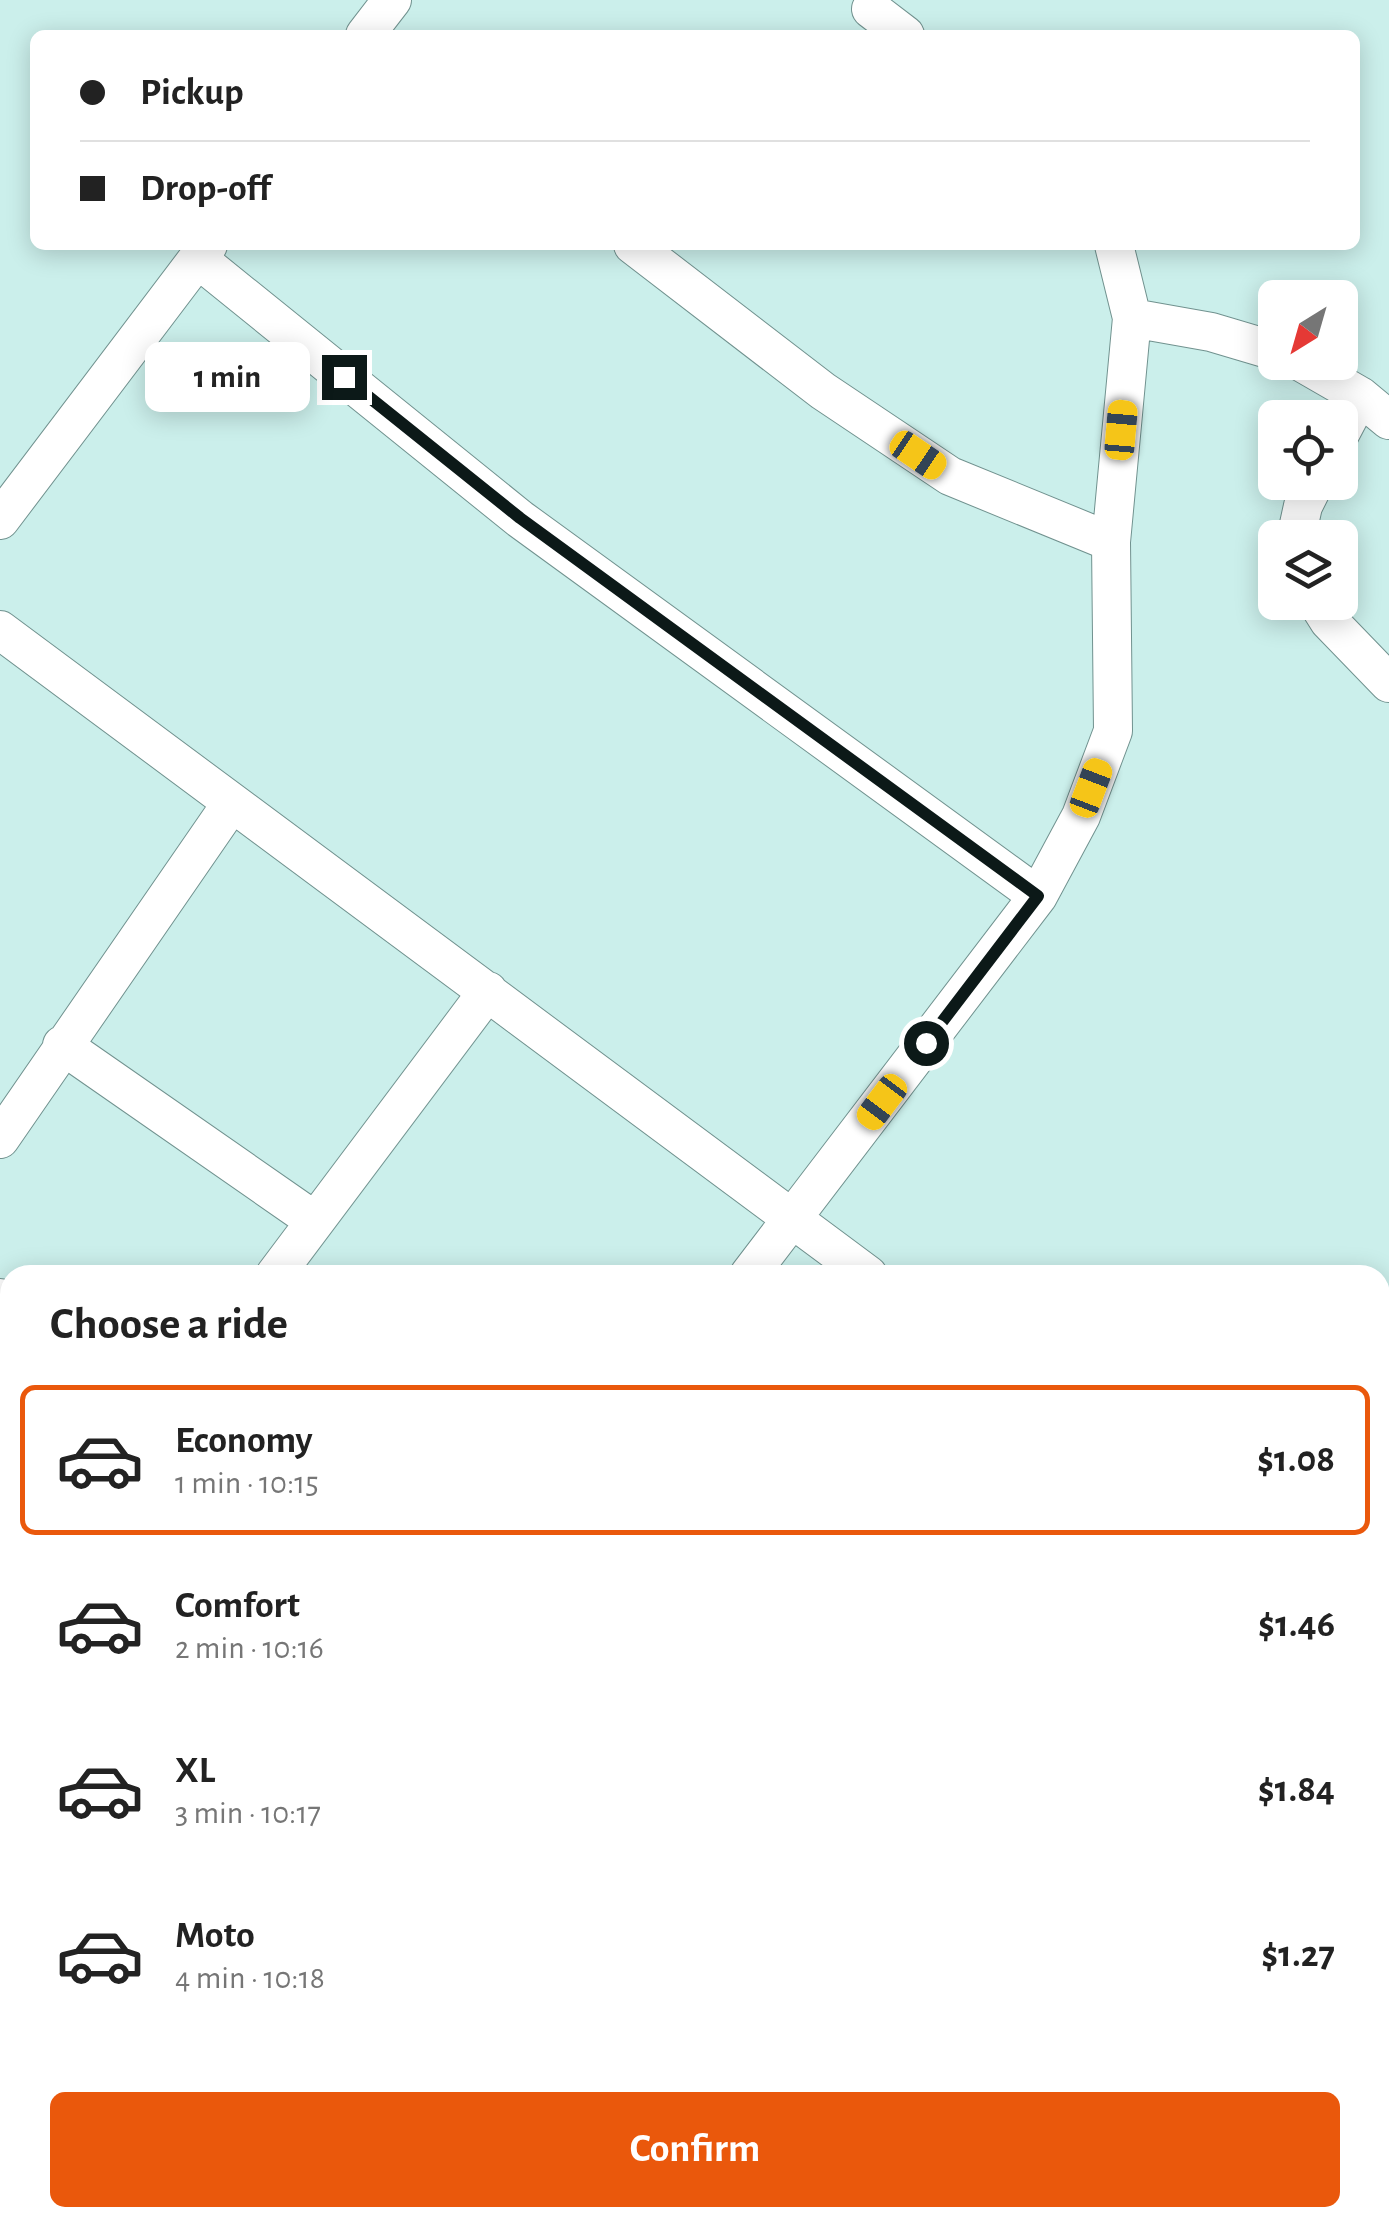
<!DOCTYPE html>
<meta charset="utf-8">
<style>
:root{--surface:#fff;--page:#f6f6f6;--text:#222;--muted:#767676;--line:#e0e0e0;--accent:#ea580c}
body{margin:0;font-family:"Alegreya Sans",sans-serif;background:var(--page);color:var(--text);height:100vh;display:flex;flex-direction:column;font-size:38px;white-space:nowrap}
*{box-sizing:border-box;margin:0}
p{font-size:32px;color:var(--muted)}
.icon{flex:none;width:55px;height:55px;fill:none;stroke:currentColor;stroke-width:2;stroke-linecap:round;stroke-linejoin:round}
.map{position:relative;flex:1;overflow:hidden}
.panel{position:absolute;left:0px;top:1265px;width:1390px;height:962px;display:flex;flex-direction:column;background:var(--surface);border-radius:30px 30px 0 0;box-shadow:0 5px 25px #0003}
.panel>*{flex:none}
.hud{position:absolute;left:30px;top:30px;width:1330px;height:220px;border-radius:15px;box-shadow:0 5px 25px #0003;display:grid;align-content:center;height:220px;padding:0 50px;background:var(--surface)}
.needle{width:65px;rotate:217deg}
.tools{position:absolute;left:1258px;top:280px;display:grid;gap:20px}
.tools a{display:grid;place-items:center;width:100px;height:100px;border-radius:15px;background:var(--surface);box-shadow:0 5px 25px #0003;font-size:50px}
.end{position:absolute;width:45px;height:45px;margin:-22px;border:12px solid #0c1918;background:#fff;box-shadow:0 0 0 5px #fff}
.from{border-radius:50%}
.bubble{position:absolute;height:70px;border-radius:15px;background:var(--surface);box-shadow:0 5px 25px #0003;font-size:32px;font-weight:600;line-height:70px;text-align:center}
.car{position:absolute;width:30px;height:60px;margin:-30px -15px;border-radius:12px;box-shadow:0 0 8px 2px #0007;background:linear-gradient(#f5c518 24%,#345 0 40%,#f5c518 0 76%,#345 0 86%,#f5c518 0)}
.hud b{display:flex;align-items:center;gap:35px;height:95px;font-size:38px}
.hud b+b{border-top:2px solid var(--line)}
.hud i{width:25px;height:25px;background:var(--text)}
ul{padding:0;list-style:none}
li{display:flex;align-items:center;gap:30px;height:150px;margin:0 20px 15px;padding:0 30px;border:5px solid transparent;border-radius:15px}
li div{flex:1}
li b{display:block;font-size:38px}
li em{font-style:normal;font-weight:600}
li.current{border-color:var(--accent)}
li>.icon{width:90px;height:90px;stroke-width:1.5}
h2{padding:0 50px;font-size:45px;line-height:120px}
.primary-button{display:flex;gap:20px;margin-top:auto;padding:20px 50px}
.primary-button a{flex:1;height:115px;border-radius:15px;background:var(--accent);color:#fff;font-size:40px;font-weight:600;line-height:115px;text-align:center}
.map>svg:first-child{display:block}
</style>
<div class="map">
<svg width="1389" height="2226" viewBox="0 0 1389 2226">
<rect width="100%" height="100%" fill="#cbefeb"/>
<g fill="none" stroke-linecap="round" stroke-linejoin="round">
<defs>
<path id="lane" d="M766,2218h3"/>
<path id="street" d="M871,9l34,26
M365,35l27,-35
M633,245l190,146 127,85 161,66
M198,259l322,260 518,377 43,-80 32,-85 -2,-189 21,-224 -18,-73
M1132,318l79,14 64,19
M1301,362l59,34 29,24
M1340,434l20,-38
M0,520l208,-275
M1296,538l7,-32 12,-24
M1317,602l12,19 60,62
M0,630l868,645
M62,1045l253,176
M0,1139l231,-335
M275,1275l213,-284
M749,1275l289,-379
M0,1298l10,7
M1380,1581l9,-22
M1380,1624l9,23
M0,1642l10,-13
M0,1785l10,8
M0,1879l10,-12
M1380,2027l9,-6
M918,2218l2,8
M1042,2226l5,-8"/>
</defs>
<use href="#lane" stroke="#71928f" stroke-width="22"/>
<use href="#street" stroke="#71928f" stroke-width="40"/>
<use href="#lane" stroke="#fff" stroke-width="20"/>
<use href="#street" stroke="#fff" stroke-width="38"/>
</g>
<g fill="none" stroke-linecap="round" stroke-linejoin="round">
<path stroke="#0c1918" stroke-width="12" d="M344,377l176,141 518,378 -112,147"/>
</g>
</svg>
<div class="tools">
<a><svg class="needle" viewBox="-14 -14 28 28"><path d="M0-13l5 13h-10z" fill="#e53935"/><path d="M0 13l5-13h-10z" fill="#767676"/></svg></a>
<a><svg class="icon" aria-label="locate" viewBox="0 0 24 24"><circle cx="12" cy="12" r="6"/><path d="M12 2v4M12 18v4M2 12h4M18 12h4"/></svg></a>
<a><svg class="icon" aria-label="layers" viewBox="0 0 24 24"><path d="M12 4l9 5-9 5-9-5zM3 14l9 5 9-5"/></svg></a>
</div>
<i class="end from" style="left:926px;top:1043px"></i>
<i class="end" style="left:344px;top:377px"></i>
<div class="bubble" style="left:145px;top:342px;width:165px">1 min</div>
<i class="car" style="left:1121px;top:430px;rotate:5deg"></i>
<i class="car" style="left:918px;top:455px;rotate:124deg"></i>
<i class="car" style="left:1091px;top:788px;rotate:21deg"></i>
<i class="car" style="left:882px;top:1102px;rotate:217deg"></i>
<div class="hud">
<b><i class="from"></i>Pickup</b>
<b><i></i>Drop-off</b>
</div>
<section class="panel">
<h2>Choose a ride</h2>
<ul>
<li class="current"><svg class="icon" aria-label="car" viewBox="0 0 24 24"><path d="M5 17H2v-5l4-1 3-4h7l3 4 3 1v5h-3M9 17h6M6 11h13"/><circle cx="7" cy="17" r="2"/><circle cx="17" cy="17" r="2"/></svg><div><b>Economy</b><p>1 min · 10:15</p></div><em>$1.08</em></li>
<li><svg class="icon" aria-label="car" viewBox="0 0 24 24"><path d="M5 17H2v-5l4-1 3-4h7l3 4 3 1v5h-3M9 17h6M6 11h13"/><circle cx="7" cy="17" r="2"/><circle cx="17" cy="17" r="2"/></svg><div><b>Comfort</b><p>2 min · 10:16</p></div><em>$1.46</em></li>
<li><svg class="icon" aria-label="car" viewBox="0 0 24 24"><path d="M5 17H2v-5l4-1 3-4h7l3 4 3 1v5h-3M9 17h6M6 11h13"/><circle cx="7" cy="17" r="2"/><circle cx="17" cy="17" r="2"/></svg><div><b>XL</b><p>3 min · 10:17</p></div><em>$1.84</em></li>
<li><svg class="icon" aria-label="car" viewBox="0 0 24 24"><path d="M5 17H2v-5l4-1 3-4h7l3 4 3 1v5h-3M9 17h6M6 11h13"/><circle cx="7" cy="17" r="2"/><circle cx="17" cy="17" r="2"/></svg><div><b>Moto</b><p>4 min · 10:18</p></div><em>$1.27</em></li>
</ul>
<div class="primary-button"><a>Confirm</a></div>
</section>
</div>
